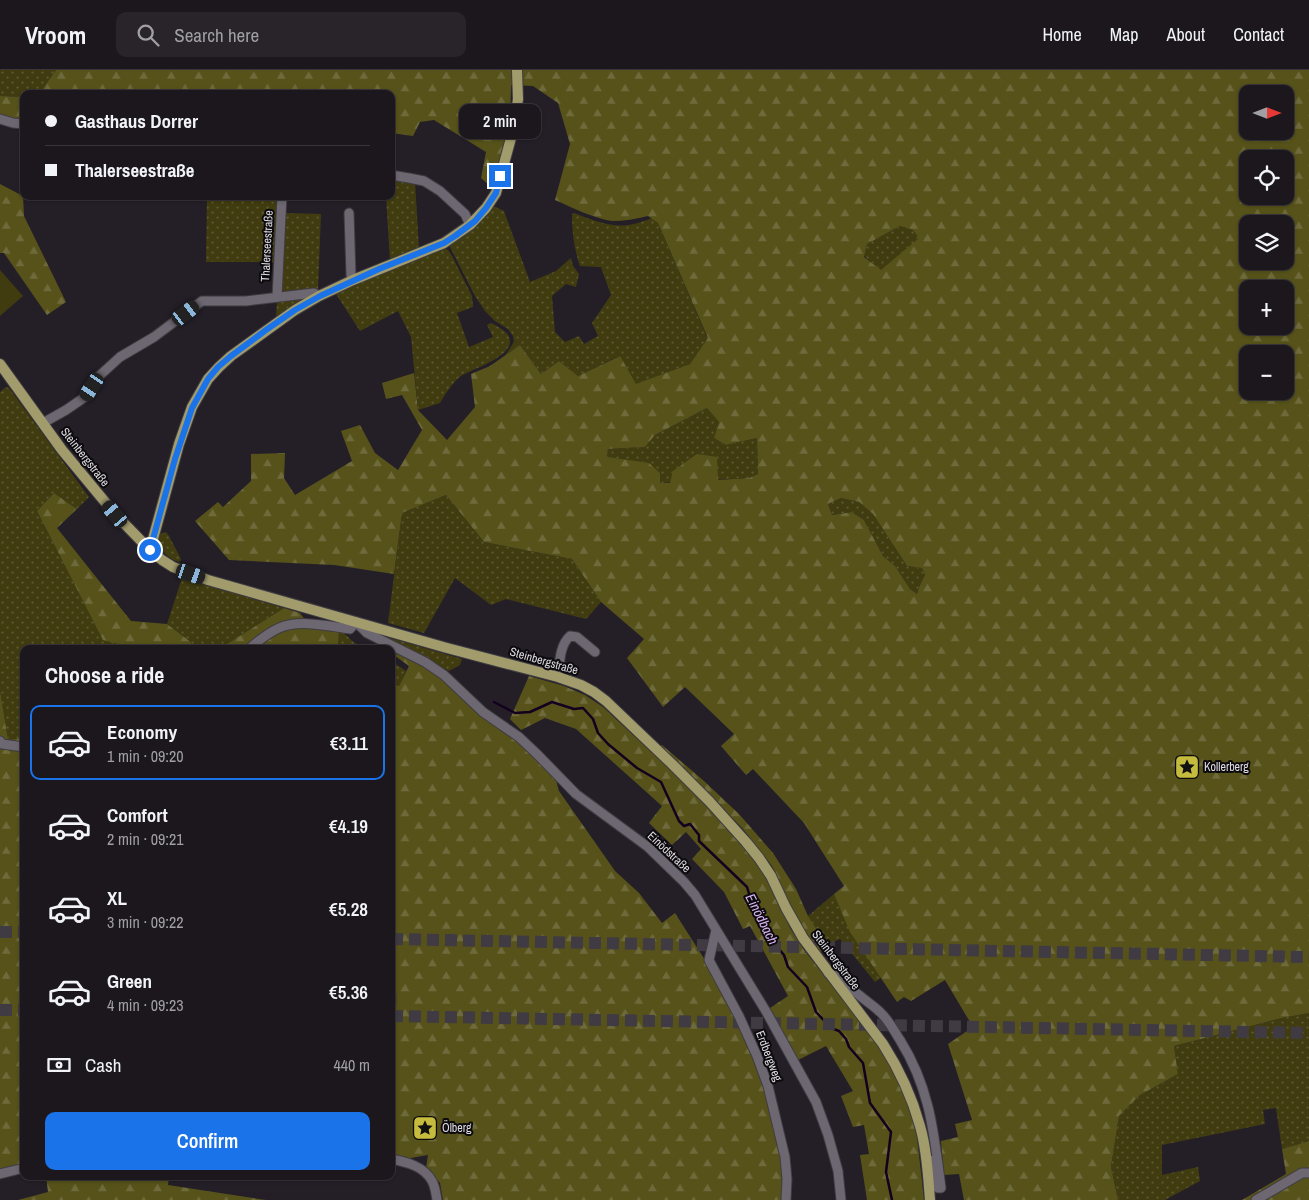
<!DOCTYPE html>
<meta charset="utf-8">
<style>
:root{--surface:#1b171d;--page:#28242a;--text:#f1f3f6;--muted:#a09fa4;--line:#39363b;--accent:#1a73e8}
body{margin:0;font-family:"Archivo Narrow",sans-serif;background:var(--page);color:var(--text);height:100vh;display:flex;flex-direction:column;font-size:19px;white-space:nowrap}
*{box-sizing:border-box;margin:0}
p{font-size:16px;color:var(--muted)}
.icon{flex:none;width:28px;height:28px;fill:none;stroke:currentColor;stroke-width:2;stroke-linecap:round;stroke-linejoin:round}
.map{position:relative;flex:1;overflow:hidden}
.drawer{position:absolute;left:20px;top:575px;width:375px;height:535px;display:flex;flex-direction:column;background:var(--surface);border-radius:10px;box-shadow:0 1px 4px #0004,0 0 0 1px var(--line)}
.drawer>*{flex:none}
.hud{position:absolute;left:20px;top:20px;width:375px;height:110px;border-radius:10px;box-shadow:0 1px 4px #0004,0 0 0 1px var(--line);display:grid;align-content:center;height:110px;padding:0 25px;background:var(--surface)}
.needle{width:32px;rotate:90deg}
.fabs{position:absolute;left:1239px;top:15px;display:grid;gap:10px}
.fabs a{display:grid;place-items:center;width:55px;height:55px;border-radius:10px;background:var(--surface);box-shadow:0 1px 4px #0004,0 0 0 1px var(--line);font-size:25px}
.end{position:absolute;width:22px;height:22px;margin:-11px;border:6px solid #1a73e8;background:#fff;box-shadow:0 0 0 2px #fff}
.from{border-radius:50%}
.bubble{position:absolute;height:35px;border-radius:10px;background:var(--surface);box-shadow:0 1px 4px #0004,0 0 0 1px var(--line);font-size:16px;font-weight:600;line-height:35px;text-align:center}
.car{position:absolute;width:15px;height:30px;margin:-15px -8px;border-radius:6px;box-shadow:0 0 4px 1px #0007;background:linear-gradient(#222 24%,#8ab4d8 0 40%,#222 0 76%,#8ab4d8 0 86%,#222 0)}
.hud b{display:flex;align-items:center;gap:18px;height:48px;font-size:19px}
.hud b+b{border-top:1px solid var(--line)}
.hud i{width:12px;height:12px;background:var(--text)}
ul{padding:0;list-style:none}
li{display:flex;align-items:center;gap:15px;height:75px;margin:0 10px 8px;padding:0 15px;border:2px solid transparent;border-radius:10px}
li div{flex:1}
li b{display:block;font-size:19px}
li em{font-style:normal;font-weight:600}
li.current{border-color:var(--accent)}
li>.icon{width:45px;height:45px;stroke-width:1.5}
h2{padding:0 25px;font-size:22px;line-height:60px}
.pay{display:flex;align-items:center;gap:12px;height:55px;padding:0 25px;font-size:19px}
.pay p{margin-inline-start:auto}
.button{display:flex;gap:10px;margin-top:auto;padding:10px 25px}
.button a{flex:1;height:58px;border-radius:10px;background:var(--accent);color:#fff;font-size:20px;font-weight:600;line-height:58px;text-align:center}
header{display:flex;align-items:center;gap:30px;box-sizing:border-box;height:70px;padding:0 25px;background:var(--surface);border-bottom:1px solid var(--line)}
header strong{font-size:24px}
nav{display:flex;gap:28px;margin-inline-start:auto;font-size:18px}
.search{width:350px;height:45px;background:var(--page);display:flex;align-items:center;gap:12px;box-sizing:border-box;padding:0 18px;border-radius:10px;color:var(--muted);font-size:19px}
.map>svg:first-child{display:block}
</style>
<header>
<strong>Vroom</strong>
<div class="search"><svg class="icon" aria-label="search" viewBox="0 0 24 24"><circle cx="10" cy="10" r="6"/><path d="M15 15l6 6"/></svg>Search here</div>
<nav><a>Home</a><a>Map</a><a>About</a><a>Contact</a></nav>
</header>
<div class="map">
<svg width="1309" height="1130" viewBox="0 0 1309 1130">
<defs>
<pattern id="grass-dots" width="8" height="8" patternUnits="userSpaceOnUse" patternTransform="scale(1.25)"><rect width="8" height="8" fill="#403c10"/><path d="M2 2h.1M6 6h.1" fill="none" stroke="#5b5832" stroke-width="1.8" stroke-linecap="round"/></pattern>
<pattern id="forest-firs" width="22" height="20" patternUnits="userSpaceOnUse" patternTransform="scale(1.25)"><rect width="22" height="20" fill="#56521a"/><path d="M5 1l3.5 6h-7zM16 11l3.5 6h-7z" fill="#6e6a3b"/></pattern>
</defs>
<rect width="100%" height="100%" fill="#241f27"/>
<path fill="url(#grass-dots)" d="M0,0h56l-17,24h-15v3l-24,-1z
M391,108l24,3 4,68 -29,12 -4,-65h5z
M207,126h73l-4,66h-70z
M491,135l13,6 26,71 26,-11 15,-13 2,8 6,8 -3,13 -10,-3 -14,12 3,36 10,10 14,-6 5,8 14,-8 -6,-13 19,-28 -10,-28 -21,-1c-6,-17 -8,-34 -8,-52l2,-1c16,6 37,15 54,12 8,-1 16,-4 24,-7l6,5 50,116 -18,25 -54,21 -17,-29 -41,20 -19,-15 -18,13 -21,-29 -15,11 9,-14 -1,-6 -5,-7 -13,-8 -10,-10 -10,-15 -25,-49 1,-3c18,-11 28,-22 40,-39z
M284,143l37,1 -3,76 -33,4 -5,-2z
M900,156l13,4 7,8 -39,33 -17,-15 3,-12z
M443,178l5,2 4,6 20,40 1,11 -16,6 12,34 24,-10 -6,-12 4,-2c6,3 16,8 18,14 8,19 -38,32 -48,39 -9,7 -15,17 -21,27l-22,7 -7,-73 -13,-26 -38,20 -24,-37 55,-25z
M310,225l-34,23 1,-18z
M6,317l3,1 80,109 -12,12 -23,-16 -17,18 66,128 34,10h-113v89l-16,3 -8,-51v-298z
M707,338l12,14 -5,16 12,7 31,-7 1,36 -9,4 -89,5 -53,-25 1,-9 37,-2 10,-12z
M446,425l38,47 88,17 29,43 -15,17 -80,-20 -15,6 -36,-27 -31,55 -36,-10 14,-110z
M841,428l18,4 14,12 34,52 15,2 3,7 -6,12 -2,7 -7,-5 -15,-23 -12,-10 -19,-36 -12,-8 -20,3 -4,-11z
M166,462l3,4 12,23 -1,3c-12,-2 -25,-16 -20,-28z
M182,508l102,30 -65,41h-32l5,-6 -25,-19z
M339,560c7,3 10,9 16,13 6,3 13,1 19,6h-36z
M380,565l82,24 -2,6 -11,6z
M391,591l15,10 -7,15 -8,-3z
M834,824l47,84 -6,4 -35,-43 -13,6 -19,-29z
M1309,943v128l-27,8 -6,-41 -13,2 2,14 -103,21v30l36,-8 2,14 -35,19h-47l-7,-33 8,-51 21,-21 38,-21 -4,-28 108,-28z"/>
<path fill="url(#forest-firs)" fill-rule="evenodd" d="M56,0h1253v943l-27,5 -108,28 4,28 -38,21 -21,21 -8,51 7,33h-154l-5,-26 -15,1 -3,-34 17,-4 -3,-13 17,-4 -24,-76 25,-17 -28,-47 -34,21 -7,-4 -7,5 -47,-70 -16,-38 10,-8 -40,-63 -51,-54 -7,6 -25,-29 13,-12 -49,-47 -22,20 -36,-49 17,-19 -43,-37 -29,-43 -88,-17 -38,-47 -44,18 -8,61 -60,-9 -105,-5 -34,-39 23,-19 5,5 28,-26v-27l34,-1 -1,25 11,17 57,-34 -11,-30 19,-6 15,28 23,17 24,-40 -20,-35 -16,4 -4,-16 32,-10 4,37 29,30 28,-33 -4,-33 19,-8 30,-21 21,29 18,-13 19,15 42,-20 16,28 54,-20 18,-26 -50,-115 -10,-7c-12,3 -24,5 -36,5 -17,-2 -41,-14 -57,-21l15,-56 -12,-41 -25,-17 -22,-1 -1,40 -16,61 -5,-1 -8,-7 5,-26 -52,-32 -14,2 -7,14 -22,-3v-39h-352zM1248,24h37v37h-37zM1248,89h37v37h-37zM1248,154h37v37h-37zM900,156l13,4 6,8 -38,32 -17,-13 3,-13zM1248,219h37v37h-37zM1248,284h37v37h-37zM707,338l12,14 -5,16 12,7 31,-7 1,36 -9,4 -31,2 -1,-23 -20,-3 -24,17 -3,12h-10v-10l-11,-10 -42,-6 1,-8 37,-2 10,-12zM841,428l18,4 14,12 34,52 15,2 3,7 -6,12 -2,7 -7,-5 -15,-23 -12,-10 -19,-36 -12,-8 -20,3 -4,-11z
M0,26l24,1v24l-24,-4z
M0,114l23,12 1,20 42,86 -19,13 -43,-62h-4z
M54,423l23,16 -20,19 74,93 36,3 25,19 -5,6h-50l-34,-9 -66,-129z
M284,538l16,5 11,15 28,2 -1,19h-119z
M370,569l30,13 41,24 93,79 22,25 3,11 56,80 24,22 23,30 13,-10 30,47 32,58 28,68 15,61 4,36 -1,17h-340l-3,-17 -14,-15 2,-13 -23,4 -14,-4v-472l8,3 10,-20 -18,-13v-4h-7z
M529,606l35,10 21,9 18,12 89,83 43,46 22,28 14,21 19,43 14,22 60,75 21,31 17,33 9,24 6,24 7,63h-57l-7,-45 9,-1 -5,-29 -11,2 -12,-31 12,-5 -27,-45 -30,15 -29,-51 21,-14 -38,-70 -7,3 -19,-37 -32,-33 9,-10 -15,-17 -14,13 -23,-22 13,-17 -86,-77 -31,-11 -24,12 -11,-11z
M0,620l8,50 16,-2v427l-24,7z
M662,675l42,36 35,33 34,39 23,36 12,27 19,29 -7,8 -20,-30 -13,-23 -15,-34 -29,-37 -41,-42 -42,-41z
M1309,1071v59h-67l44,-26 -4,-25z
M46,1106h123l-1,9 98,15h-248l30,-8z"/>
<path fill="#403c10" d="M0,200l23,26 -23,20z"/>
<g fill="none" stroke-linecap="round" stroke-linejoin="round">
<path stroke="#13001f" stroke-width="2.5" d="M494,632l21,11 15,-1 22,-10 22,7 9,-1 10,11 5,14 10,11 29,24 24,14 18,39 5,5 6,-2 9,11v6l48,46 4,13 7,6 2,15 13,21 11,13 4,12 19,20 9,25 15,16 8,3 7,8 3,8 14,16 7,40 21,29 -5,40 6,28"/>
<path stroke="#403b43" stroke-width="12" stroke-dasharray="12 6" stroke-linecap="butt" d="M0,862h24
M391,869l918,18
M0,940h24
M391,946l918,17"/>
<defs>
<path id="minor" d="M0,49l13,4 11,1
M391,105l18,3 15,3 16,10 25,23 5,11
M349,143l2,62 2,5
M277,227l5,-101
M43,353l23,-13 19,-13 13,-20 22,-20 34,-20 48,-36h44l68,-8 5,3
M249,579c9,-8 19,-16 30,-21 20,-9 50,-2 71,1l6,-7 11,11 58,29 19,13 39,37 36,25 18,17 39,40 72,53 36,35 11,13 72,118 49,89 12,33 10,36 3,29
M558,607c2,-14 1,-31 12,-41l7,1 18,15
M0,671l2,3 22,3
M716,860l-7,30 30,56 18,40 11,30 17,71 2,22 -1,21
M828,903l6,-2c8,9 16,17 25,24 7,6 15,11 21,17 9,8 14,19 20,28 30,48 34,93 41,148h-3l-8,-28h-2
M391,925v9
M391,1089c15,3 33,7 41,22 3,5 4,13 5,19
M0,1104l24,-6
M1256,1130l46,-27h7"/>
<path id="major" d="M0,294l62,86 53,64 35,36 12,10 11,7 35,13 239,68 111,29 23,8 13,7 12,9 65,62 39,39 36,40 13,16 12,18 15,32 17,30 80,106c16,25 29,53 37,82 7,24 8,50 10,74
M150,480l29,-106 13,-37 16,-28 11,-12 12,-11 64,-46 24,-14 34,-16 91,-37 26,-18 16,-17 10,-15 18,-66 4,-28 -1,-29"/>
</defs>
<use href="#minor" stroke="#3f3c42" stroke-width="11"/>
<use href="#major" stroke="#3f3c42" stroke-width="12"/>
<use href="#minor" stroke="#6d6771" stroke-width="9"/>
<use href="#major" stroke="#a29c6d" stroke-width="10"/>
</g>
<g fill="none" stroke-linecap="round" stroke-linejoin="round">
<path stroke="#1a73e8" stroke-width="6" d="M150,480l25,-91 17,-51 16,-29 10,-12 13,-11 35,-26 29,-20 25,-14 59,-27 65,-26 11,-7 20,-15 11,-13 10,-15 4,-17"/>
</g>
<defs>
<symbol id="sight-square" viewBox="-11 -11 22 22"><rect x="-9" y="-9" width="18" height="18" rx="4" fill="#c5bc3d" stroke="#0c0a0d"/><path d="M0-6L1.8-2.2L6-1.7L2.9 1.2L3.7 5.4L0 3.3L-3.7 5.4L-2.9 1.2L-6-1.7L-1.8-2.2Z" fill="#111"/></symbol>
</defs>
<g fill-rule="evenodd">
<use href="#sight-square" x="1173" y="683" width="28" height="28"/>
<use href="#sight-square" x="411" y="1044" width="28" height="28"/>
</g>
<g text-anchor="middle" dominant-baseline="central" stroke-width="4" stroke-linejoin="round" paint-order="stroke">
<g font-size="12" fill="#dfdce2" stroke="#0c0a0d">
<text transform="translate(267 176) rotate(-87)">Thalerseestraße</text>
<text transform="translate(85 387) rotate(52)">Steinbergstraße</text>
<text transform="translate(544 591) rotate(16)">Steinbergstraße</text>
<text transform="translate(669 782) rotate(43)">Einödstraße</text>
<text transform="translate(836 890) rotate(53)">Steinbergstraße</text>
<text transform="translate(769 986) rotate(69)">Erdbergweg</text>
</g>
<g font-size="12" fill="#dfdce2" stroke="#0c0a0d" text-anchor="start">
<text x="1204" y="697">Kollerberg</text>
<text x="442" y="1058">Ölberg</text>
</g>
<g font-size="14" font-style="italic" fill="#d8b3f1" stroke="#0c0a0d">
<text transform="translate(762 849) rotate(63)">Einödbach</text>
</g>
</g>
</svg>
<div class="fabs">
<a><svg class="needle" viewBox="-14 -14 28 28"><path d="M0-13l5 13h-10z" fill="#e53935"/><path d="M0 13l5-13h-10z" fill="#a09fa4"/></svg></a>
<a><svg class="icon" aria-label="locate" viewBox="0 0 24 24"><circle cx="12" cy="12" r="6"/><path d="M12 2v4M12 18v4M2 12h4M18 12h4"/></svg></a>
<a><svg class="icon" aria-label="layers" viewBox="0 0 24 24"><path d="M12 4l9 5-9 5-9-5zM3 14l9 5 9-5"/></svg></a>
<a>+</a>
<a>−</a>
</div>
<i class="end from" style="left:150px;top:480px"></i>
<i class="end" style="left:500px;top:106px"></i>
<div class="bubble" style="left:459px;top:34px;width:82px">2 min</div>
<i class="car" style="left:186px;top:243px;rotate:53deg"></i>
<i class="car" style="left:92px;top:317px;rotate:213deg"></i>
<i class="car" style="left:115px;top:444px;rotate:320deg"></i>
<i class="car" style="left:191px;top:504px;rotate:109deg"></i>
<div class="hud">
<b><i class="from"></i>Gasthaus Dorrer</b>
<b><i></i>Thalerseestraße</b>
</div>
<section class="drawer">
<h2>Choose a ride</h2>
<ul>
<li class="current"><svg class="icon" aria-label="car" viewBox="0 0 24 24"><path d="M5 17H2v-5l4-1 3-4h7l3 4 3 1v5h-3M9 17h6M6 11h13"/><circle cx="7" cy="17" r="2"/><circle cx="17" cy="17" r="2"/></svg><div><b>Economy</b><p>1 min · 09:20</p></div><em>€3.11</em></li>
<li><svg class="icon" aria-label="car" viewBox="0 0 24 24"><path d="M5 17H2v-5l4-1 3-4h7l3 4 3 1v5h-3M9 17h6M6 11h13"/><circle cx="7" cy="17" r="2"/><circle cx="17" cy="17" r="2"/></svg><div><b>Comfort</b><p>2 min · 09:21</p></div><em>€4.19</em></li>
<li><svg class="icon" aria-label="car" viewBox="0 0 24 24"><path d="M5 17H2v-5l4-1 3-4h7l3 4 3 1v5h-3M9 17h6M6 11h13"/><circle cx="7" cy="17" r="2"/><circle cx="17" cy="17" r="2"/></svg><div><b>XL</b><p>3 min · 09:22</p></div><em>€5.28</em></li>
<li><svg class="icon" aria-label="car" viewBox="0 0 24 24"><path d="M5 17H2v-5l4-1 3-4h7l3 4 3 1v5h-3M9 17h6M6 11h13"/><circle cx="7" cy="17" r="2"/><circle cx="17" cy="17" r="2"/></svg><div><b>Green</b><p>4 min · 09:23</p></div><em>€5.36</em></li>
</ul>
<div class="pay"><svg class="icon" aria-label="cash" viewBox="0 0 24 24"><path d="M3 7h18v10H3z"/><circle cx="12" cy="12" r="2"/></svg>Cash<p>440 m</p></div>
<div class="button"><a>Confirm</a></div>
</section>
</div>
